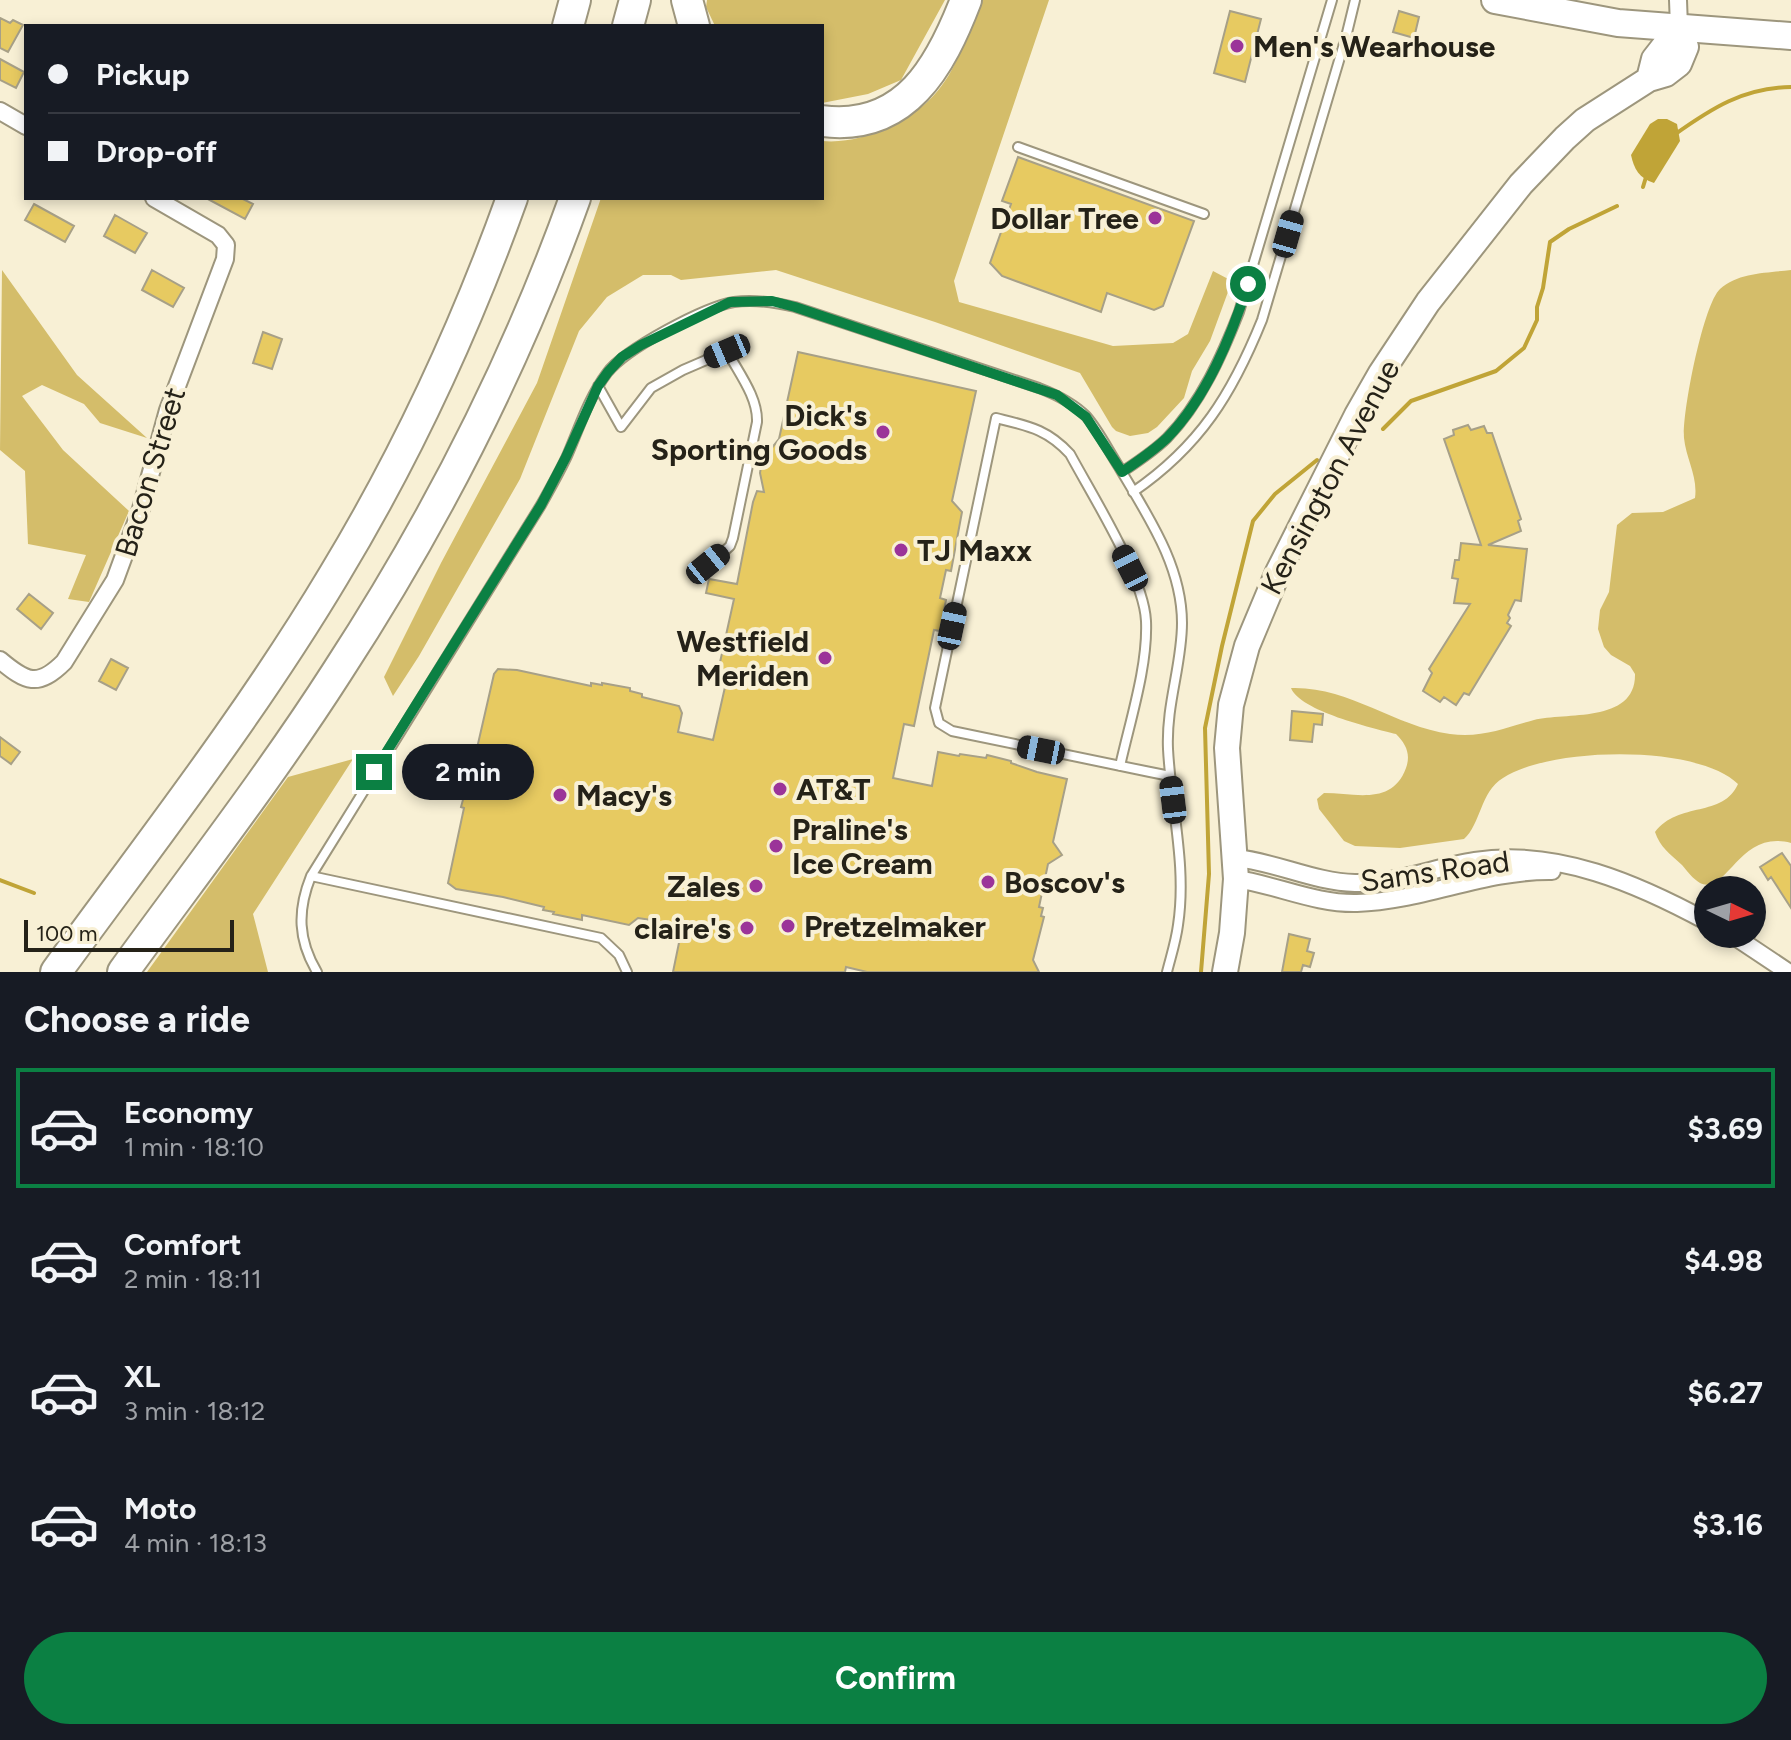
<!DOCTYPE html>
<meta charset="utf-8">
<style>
:root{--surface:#171b24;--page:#20242c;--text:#f1f3f6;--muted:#9ea1a6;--line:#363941;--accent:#0b8043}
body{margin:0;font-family:Figtree,sans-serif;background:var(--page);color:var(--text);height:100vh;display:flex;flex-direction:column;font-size:30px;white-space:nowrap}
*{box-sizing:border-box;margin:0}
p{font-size:26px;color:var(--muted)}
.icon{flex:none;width:44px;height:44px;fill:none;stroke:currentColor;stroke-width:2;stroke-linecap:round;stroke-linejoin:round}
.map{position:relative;height:972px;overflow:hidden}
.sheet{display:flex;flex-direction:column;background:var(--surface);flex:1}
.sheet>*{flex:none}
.guide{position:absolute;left:24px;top:24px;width:800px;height:176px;border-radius:0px;box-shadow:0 4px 12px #0003;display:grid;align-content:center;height:176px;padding:0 24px;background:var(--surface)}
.needle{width:52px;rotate:95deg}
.buttons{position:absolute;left:1694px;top:876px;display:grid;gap:16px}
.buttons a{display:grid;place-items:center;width:72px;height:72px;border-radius:50%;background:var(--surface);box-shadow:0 4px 12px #0003;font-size:40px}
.scale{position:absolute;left:24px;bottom:20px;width:210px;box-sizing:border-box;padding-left:8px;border:4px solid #252218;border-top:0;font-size:22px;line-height:28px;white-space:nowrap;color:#252218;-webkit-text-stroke:6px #f8f0d5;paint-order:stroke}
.end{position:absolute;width:36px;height:36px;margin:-18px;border:10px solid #0b8043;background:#fff;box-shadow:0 0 0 4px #fff}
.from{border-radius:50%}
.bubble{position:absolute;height:56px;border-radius:28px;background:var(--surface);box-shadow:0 4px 12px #0003;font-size:26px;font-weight:700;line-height:56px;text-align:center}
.car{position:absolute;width:24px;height:48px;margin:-24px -12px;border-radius:10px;box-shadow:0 0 6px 2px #0007;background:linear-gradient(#222 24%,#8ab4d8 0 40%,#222 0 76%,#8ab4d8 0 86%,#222 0)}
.guide b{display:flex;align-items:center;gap:28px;height:76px;font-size:30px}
.guide b+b{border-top:2px solid var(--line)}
.guide i{width:20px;height:20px;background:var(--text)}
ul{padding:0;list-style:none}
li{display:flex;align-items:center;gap:24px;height:120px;margin:0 16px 12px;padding:0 8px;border:4px solid transparent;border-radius:0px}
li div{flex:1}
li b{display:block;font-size:30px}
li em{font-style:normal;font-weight:700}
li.current{border-color:var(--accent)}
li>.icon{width:72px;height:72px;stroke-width:1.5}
h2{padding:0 24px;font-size:36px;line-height:96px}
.action{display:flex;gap:16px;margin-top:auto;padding:16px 24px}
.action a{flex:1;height:92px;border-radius:48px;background:var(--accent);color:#fff;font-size:32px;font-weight:700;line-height:92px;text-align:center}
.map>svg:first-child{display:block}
</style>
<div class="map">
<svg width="1791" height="972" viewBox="0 0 1791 972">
<rect width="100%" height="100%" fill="#f8f0d5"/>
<path fill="#d4bd6a" d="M707,0h238l-44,80 -33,14 -46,9v-77h-107l-9,-19z
M979,0h70l-95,281 5,21 154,44 60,-3 15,-9 25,-63 19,10 -22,60 -18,30 -8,27 -27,29 -9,6 -18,3 -14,-5 -4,-4 -32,-54 -145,-51 -159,-52 -95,10 -10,-5h-28l-36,22 -28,34 -59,148 -101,177 -26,40 -9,-19 57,-114 96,-180 64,-185h221v-57c24,2 44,-4 66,-14 61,-27 71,-69 91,-127z
M2,270l75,105 70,63 -47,-15 -16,-19 -42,-19 -20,11 41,54 66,61 -40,91 -21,-3 18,-44 -58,-11 -3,-73 -25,-21z
M1791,270v573c-52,-14 -64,53 -91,40 -7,-4 -13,-12 -18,-18 -12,-11 -22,-18 -27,-33 24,-31 68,-14 83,-48 -41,-40 -188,-37 -235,-6 -23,14 -22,46 -39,61l-64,9 -45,-2 -11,-5 -25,-32 -2,-10 7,-6c31,0 68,13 82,-25 5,-14 0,-24 -10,-34 -24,-6 -96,-23 -105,-46 57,-2 103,38 159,46 33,4 54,-6 84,-14 31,-8 102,4 101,-46l-5,-8 -19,-11 -7,-8 -6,-18 2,-19 9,-18 8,-67 15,-12 31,-1 32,-14c3,-22 -9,-39 -11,-60 -2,-25 19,-133 36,-149 19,-17 48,-16 71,-19z
M353,759l-100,155 15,58h-121l141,-195z"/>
<path fill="#c0a437" d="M1658,119h9l10,5 3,17 -26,42c-15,-5 -20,-14 -23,-28l19,-31z"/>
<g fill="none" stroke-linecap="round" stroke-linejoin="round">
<path stroke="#c0a437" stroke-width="4" d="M1674,135c38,-27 69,-47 117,-48
M1643,187l3,-10
M1383,429l28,-28 85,-30 28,-23 13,-28v-13l6,-19 7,-46 19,-13 48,-23
M0,880l34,13
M1201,972l8,-98 -4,-146 17,-82 31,-125 22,-27 42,-34"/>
</g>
<path fill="#e7ca61" stroke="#a7a087" stroke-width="2" d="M1230,11l31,8 -16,63 -31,-9z
M1399,11l20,6 -5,21 -21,-6z
M0,18l10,5 3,-3 10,5 -15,27 -8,-4z
M0,59l24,13 -8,16 -16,-8z
M1018,157l176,64 -31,85 -9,4 -47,-17 -6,19 -99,-36 -12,-13 21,-59 -9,-3z
M206,198h35l12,6 -8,15z
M34,204l40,22 -9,16 -40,-22z
M115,215l32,18 -12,20 -31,-17z
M152,270l32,18 -11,19 -31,-17z
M263,332l19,7 -10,30 -19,-6z
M798,352l178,39 -24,110 10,11 -11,59 -5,-1 -6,28 6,2 -6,31 -6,-1 -20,96 -10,-2 -11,54 39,8 6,-34 21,4 1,-2 26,4 1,-3 24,6v2l26,9 30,7 -14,63 9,13 -14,9 -9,43 4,1 -2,8 3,1 -11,43 6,12h-172l-21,-5 -1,5h-172l8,-39 -26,-6 -4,-7 -13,-2 -9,7 -47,-10v5l-29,-6 1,-2 -11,-2 1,-3 -41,-10 -47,-8 -8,-6 16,-75 -3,-1 3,-11 -5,-1 5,-28 5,1 3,-11h3l19,-83 4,-5 19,1 74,16v-3l11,2v-2l28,5v3l12,3v3l37,9 3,7 -4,19 35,8 12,-53 -10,-2 19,-86 -28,-6 3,-14 28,5 16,-82 4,-11 7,1 -4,-19 2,-13 17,-21z
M1468,425l3,5 13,-4 3,7h5l29,86 -3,2 3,10 -33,14 39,4 -6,52 -6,-1 -7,15 2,3 -3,5 4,3 -42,69 -5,-2 -8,12 -12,-8 -4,5 -17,-11 9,-18 -3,-4 41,-65 -16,-1 4,-24 -6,-1 3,-18h4l2,-17 20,2 -37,-106 10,-4 -1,-5z
M29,594l24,19 -12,16 -24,-20z
M111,659l17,9 -12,22 -17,-9z
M1292,711l31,3 -1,11 -8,-1 -2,18 -22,-2z
M0,737l20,15 -9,12 -11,-8z
M1782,853l9,13v42l-20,-31 -3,3 -8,-13z
M1289,934l21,5 -3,12 7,2 -4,14 -7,-2 -2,7h-19z"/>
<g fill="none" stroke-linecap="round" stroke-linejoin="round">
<defs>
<path id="service" d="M1018,147l186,67
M598,386l23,41 30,-39 32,-18 44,-19c11,21 31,46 30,71l-24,116 -3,8 -29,26
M1122,472c15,-10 32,-21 45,-34 34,-35 55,-83 72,-126l93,-312
M1133,492c67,-46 99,-98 129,-172l84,-283 9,-37
M1120,766c10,-45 28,-100 26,-145 -2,-44 -54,-126 -76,-167 -23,-25 -42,-28 -74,-36l-61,290 4,15 13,8 198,41 20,4
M311,876l290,62 18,17 8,17
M317,972c-19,-32 -20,-61 -6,-96l230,-371c9,-16 18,-32 26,-49 12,-28 22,-59 40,-83 18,-24 97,-66 127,-71 21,-3 40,0 61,5l244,81c18,7 34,15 47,28 13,15 22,34 33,51 28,48 63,98 63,156 0,42 -16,81 -14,126 3,59 19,117 10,176 -2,16 -7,31 -11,47"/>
<path id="minor" d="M1678,0l1,27
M0,111l26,15
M0,660c26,22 38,28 64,2l51,-82 26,-71 27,-99 57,-151 1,-14 -8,-10 -64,-37
M1236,858c40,4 78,24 119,25 41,1 80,-16 120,-22 81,-13 163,23 233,61
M1236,879c41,6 79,25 121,24 66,-2 128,-33 195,-32
M1731,934l57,38"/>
<path id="secondary" d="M1225,972l7,-39 4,-54 -9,-131 4,-43 16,-59 31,-74 79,-157 24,-42 47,-71 93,-118 44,-46 20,-18 64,-41 17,-5 13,-10 7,-17 -7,-20 -25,32 -5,20"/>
<path id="primary" d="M1495,0l123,23 173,13"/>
<path id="motorway" d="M687,0l7,26
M568,26l7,-26
M628,26l7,-26
M822,121c84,11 119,-56 144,-121
M56,972c95,-130 195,-258 278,-397 72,-119 131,-246 178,-377
M123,972c72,-99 148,-197 214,-300 96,-147 179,-309 238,-474"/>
</defs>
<use href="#service" stroke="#9d967d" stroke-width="12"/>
<use href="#minor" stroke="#9d967d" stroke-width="20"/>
<use href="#secondary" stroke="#9d967d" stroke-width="28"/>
<use href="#primary" stroke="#9d967d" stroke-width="30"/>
<use href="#motorway" stroke="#9d967d" stroke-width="34"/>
<use href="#service" stroke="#fff" stroke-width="8"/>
<use href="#minor" stroke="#fff" stroke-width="16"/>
<use href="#secondary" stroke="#fff" stroke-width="24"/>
<use href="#primary" stroke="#fff" stroke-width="26"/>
<use href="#motorway" stroke="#fff" stroke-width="30"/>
</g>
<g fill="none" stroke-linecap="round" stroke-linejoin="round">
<path stroke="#0b8043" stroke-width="10" d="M374,772l167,-267 25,-48 32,-71 10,-14 14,-15 19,-12 89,-43 42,-1 23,6 262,88 29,22 36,55c15,-10 31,-21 45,-34 40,-41 64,-101 81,-154"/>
</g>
<g fill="#9b3499" stroke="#f8f0d5" stroke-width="3">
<circle cx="1237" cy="46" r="8"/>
<circle cx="1155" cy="218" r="8"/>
<circle cx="883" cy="432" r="8"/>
<circle cx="901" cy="550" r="8"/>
<circle cx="825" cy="658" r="8"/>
<circle cx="780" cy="789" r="8"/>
<circle cx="560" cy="795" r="8"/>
<circle cx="776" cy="846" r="8"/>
<circle cx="988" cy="882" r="8"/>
<circle cx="756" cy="886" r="8"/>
<circle cx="788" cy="926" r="8"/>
<circle cx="747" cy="928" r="8"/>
</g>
<g text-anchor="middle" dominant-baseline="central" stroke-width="8" stroke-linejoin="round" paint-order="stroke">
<g font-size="30" font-weight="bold" fill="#252218" stroke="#f8f0d5" text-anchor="start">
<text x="1253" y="46">Men's Wearhouse</text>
<text x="1139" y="218" text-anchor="end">Dollar Tree</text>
<text x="867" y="415" text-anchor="end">Dick's<tspan x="867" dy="34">Sporting Goods</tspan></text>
<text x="917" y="550">TJ Maxx</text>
<text x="809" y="641" text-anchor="end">Westfield<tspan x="809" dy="34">Meriden</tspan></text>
<text x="796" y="789">AT&amp;T</text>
<text x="576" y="795">Macy's</text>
<text x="792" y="829">Praline's<tspan x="792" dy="34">Ice Cream</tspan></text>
<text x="1004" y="882">Boscov's</text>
<text x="740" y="886" text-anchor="end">Zales</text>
<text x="804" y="926">Pretzelmaker</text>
<text x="731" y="928" text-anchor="end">claire's</text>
</g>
<g font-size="30" fill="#252218" stroke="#f8f0d5">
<text transform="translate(150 472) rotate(-73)">Bacon Street</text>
<text transform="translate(1330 477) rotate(-62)">Kensington Avenue</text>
<text transform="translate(1435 871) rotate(-8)">Sams Road</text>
</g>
</g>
</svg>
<div class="buttons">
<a><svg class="needle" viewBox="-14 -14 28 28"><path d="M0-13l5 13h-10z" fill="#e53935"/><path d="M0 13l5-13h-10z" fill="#9ea1a6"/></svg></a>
</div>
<div class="scale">100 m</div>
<i class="end from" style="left:1248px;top:284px"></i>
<i class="end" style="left:374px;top:772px"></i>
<div class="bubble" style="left:402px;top:744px;width:132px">2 min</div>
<i class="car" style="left:1288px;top:234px;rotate:16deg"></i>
<i class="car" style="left:727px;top:351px;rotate:247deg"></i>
<i class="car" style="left:708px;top:564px;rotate:51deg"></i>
<i class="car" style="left:1130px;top:568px;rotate:333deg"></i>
<i class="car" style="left:952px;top:626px;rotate:12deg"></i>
<i class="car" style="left:1041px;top:750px;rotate:281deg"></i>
<i class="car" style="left:1173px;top:800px;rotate:353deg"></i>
<div class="guide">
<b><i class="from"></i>Pickup</b>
<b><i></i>Drop-off</b>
</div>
</div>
<section class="sheet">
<h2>Choose a ride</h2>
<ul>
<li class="current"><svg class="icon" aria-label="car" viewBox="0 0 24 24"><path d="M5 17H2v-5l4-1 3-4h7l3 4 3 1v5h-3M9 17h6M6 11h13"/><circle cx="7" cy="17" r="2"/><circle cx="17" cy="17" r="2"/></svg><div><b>Economy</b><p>1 min · 18:10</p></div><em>$3.69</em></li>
<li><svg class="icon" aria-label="car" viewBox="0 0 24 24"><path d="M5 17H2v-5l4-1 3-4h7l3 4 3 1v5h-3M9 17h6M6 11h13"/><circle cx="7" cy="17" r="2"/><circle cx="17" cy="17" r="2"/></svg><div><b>Comfort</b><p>2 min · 18:11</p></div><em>$4.98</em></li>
<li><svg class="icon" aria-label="car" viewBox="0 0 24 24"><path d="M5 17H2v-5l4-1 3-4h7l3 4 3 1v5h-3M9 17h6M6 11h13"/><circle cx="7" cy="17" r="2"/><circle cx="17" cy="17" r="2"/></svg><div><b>XL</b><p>3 min · 18:12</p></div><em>$6.27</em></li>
<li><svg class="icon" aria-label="car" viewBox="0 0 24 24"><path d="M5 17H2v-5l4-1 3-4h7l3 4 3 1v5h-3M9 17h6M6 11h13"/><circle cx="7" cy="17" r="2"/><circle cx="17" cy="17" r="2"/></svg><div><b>Moto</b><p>4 min · 18:13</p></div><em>$3.16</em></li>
</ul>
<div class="action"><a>Confirm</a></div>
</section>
